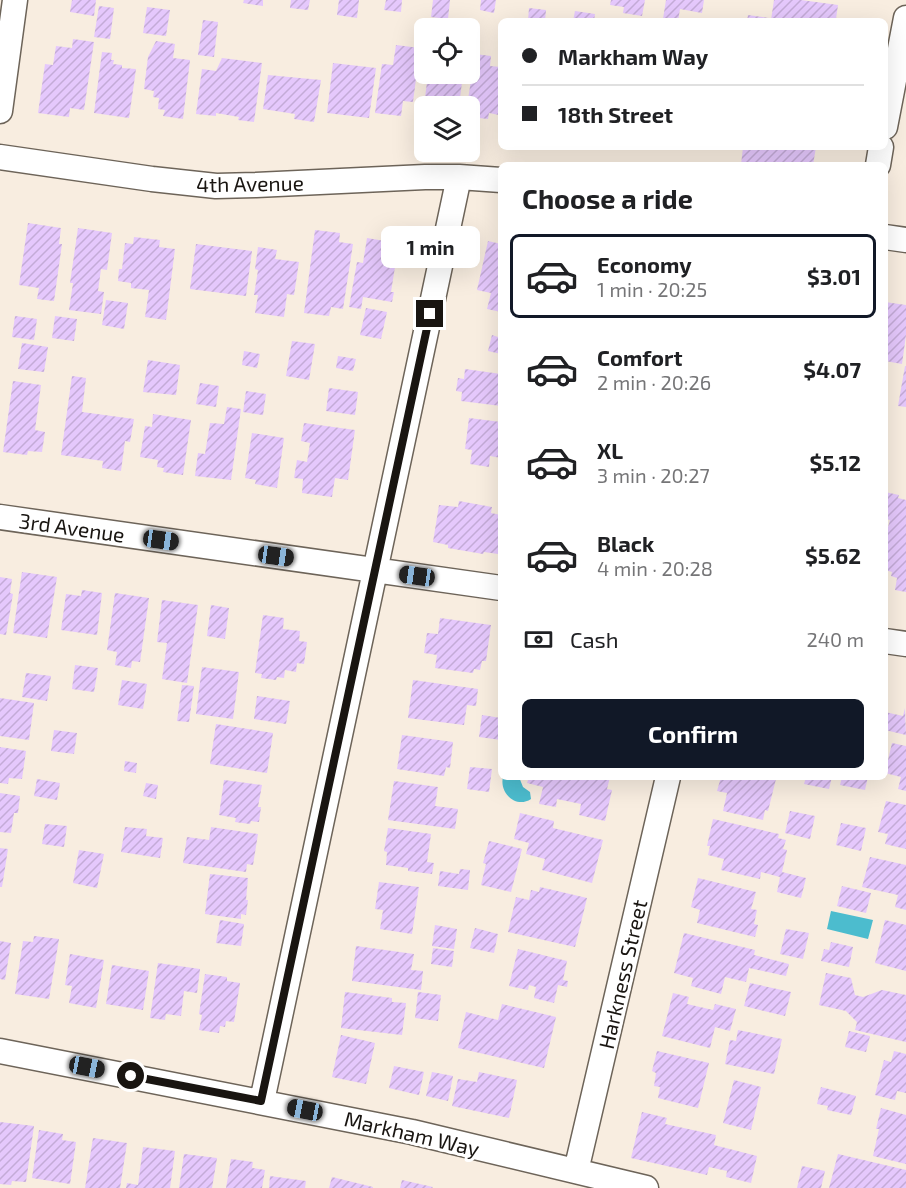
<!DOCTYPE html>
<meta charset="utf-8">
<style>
:root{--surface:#fff;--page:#f6f6f6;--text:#202124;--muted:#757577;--line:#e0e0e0;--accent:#111827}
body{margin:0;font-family:"Exo 2",sans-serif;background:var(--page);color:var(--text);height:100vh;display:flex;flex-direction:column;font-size:22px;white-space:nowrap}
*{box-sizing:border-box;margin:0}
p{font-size:20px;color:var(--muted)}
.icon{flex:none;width:33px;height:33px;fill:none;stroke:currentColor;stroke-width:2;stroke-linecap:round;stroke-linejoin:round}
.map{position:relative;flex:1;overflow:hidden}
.side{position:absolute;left:498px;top:162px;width:390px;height:618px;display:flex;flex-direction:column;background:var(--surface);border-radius:9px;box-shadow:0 6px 24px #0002}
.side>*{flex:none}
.hud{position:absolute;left:498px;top:18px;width:390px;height:132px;border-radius:9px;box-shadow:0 6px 24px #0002;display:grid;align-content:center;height:132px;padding:0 24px;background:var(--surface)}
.controls{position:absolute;left:414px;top:18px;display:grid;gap:12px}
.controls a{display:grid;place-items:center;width:66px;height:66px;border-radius:9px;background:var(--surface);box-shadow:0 6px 24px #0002;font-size:30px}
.end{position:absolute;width:27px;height:27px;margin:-14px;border:8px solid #191511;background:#fff;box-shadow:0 0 0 3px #fff}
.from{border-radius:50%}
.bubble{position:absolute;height:42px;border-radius:9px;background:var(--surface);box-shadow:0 6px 24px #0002;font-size:20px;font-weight:700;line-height:42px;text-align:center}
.car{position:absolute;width:18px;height:36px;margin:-18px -9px;border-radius:8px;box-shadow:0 0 4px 2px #0007;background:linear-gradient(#222 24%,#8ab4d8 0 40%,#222 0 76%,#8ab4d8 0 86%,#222 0)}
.hud b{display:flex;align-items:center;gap:21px;height:57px;font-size:22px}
.hud b+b{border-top:2px solid var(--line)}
.hud i{width:15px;height:15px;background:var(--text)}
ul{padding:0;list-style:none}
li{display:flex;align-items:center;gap:18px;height:84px;margin:0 12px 9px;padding:0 12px;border:3px solid transparent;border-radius:9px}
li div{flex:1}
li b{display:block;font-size:22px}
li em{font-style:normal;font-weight:700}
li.on{border-color:var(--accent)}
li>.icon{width:54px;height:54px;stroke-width:1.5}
h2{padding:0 24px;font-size:27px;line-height:72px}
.pay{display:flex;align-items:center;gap:15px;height:66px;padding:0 24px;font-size:22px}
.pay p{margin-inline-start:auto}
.cta{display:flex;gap:12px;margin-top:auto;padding:12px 24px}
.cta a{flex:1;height:69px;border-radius:9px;background:var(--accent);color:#fff;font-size:24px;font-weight:700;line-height:69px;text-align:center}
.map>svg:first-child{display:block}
</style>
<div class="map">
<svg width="906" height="1188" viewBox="0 0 906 1188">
<defs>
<pattern id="building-hatch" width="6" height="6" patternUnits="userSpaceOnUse" patternTransform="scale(1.5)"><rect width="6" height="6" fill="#e5c8fc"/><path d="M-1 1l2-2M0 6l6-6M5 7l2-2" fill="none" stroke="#c4abd7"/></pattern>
</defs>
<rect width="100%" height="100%" fill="#f8ede0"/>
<path fill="#4cbcce" d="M503,777h16l4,10 7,5 1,7c-15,10 -32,-6 -28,-22z
M831,911l42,9 -5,19 -41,-10z"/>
<path fill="url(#building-hatch)" d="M72,0h24l-2,16 -24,-4z
M244,0h19v6l-20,-3z
M291,0h19l-2,10 -18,-2z
M339,0h20l-2,18 -20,-3z
M386,0h16l-1,12 -17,-2z
M433,0h17l-2,19 -17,-2z
M481,0h15l-2,13 -14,-3z
M611,0h34l-3,16 -19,-3 1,-6 -14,-2z
M666,0h38l-2,13 -22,-4 -2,12 -15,-2z
M774,0h27l37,5 -2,14 4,1v1l-69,-1z
M99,6l15,2 -4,31 -16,-2z
M147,7l23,3 -4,26 -23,-3z
M529,8l17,2 -1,11h-17z
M575,11l20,3 -1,7h-21z
M748,15l21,3v3h-22z
M203,20l15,2 -4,35 -16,-2z
M73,39l21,3 -10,68 -14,-2 -1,9 -31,-4 7,-49 8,1 3,-19 16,2z
M156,41l19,3 -2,14 17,2 -7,59 -20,-3 2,-6 -7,-1 1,-11 -6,-1 1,-6 -10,-2 4,-32z
M396,45l24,3 -7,54 -10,-1 -2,15 -26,-3 7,-49 11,1z
M102,52l10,1 -1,7h3l-1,4 9,1v3l14,1 -7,49 -35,-5z
M475,54l16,2 -1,10 11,1v37l-2,11 -10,-2 -1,6 -18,-2v-11h-3z
M222,58l40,5 -8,59 -16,-2 1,-3 -23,-4v3l-20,-2 6,-45 14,2z
M333,63l43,5 -7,50 -42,-5z
M428,74h35l-4,32h-35z
M268,75l53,5 -7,42 -20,-3 1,-5 -32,-5z
M743,147h73l-3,18h-72z
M28,223l33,5 -2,16h3l-8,57 -17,-2 2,-11 -20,-3z
M78,228l34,5 -5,37 -6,-1 -3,22 6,1 -3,22 -32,-4 4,-27h-3z
M315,230l25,3 -1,9 14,2 -10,65 -12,-2 -2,9 -25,-3z
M134,237l26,3 -1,7 16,2 -9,71 -21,-3 4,-27 -18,-2v-5l-13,-2 1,-12h3l3,-26 8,1z
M367,238l24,4 -1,7 14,2 -2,17 -7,-1 -4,25h3l-2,10 -29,-5 -2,12 -12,-2 8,-45 6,1z
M488,241l13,3v68l-14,-3 4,-16 -14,-3z
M196,244l56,7 -6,45 -56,-7z
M258,247l19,3 -2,9 24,3 -5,33 -7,-1 -3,23 -29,-4 3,-18h-4l4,-25 -3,-1z
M106,300l22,3 -4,26 -22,-4z
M885,302l21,3v30l-4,29 -17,-3z
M366,308l21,4 -6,27 -21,-4z
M15,316l22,3 -3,21 -22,-3z
M55,316l22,3 -3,22 -22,-3z
M492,335l9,3v16l-13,-3z
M292,341l23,3 -6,36 -23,-4z
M22,343l26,4 -4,25 -26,-3z
M244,351l16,3 -3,14 -15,-3z
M338,356l18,3 -3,12 -17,-3z
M148,360l32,5 -4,30 -33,-3z
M905,366h1v41l-8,-1z
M465,369l36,5v32l-40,-5 1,-9 -6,-1 2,-13 6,1z
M72,376l14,2 -4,34 52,7 -4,23 -5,-1 -4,30 -19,-3 1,-7 -42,-6z
M13,381l28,4 -6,45 10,2 -3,20 -14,-1 -1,4 -24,-3z
M200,383l19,3 -3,21 -20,-3z
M329,388l29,4 -3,23 -29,-4z
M246,391l20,3 -3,21 -20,-3z
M227,407l14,2 -10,71 -36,-4 3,-23 7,1 5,-31 14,1z
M153,414l38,6 -8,55 -20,-3 1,-4 -7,-1 1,-7 -18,-3 5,-31 7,1z
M469,418l32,4v36l-11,-2 -1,11 -19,-3 2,-14 -7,-1z
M304,423l51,7 -7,50 -13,-2 -3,19 -30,-4 1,-14 -9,-1 3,-18 10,2 3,-19 -9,-2z
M252,433l32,5 -7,50 -22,-4 1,-4 -11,-2z
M885,492l14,3 -1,3 8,2v92l-11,-2 2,-12 -6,-2 1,-4 -7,-2v-32l5,-18 -5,-1z
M459,501l33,6 -1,6 10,2v31h-1l-2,8 -14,-2 -1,2 -35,-6v-3l-15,-3 6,-37 19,2z
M22,572l35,5 -10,61 -34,-5z
M0,577l12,2 -2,14 3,1 -7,41 -6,-1z
M82,590l20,3 -5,42 -36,-5 5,-36 15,2z
M115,593l34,5 -9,64 -8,-1 -1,7 -16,-3 2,-13 -10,-2z
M162,600l36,5 -11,78 -25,-4 5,-36 -10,-1z
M211,605l18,3 -4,31 -18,-3z
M263,615l21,3 -1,11 17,2 -1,10 8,1 -3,22 -7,-1 -1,9 -11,-2 -1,8 -7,-1 -1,3 -15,-2 1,-4 -7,-1z
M440,618l51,7 -5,36h-4l-2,9 -6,-1 -1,4 -38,-5 2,-13 -13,-2 3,-20 11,1z
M75,665l23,3 -4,24 -22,-3z
M202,667l37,5 -6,47 -37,-5z
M26,673l25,3 -4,25 -25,-4z
M122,680l25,4 -4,25 -25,-4z
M413,680l65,9 -2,17 -9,-1 -3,20 -56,-7z
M182,685l12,1 -5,36 -12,-1z
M257,696l33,5 -4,23 -32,-5z
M0,698l34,5 -5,37 -29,-4z
M905,708l1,27 -21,-5v-18l18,4z
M482,715l19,3v22l-22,-3z
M216,724l57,9 -6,40 -57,-9z
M54,730l23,3 -3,21 -23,-3z
M402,735l51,7 -3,26 -4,-1 -2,9 -47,-7z
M892,743l14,3v45l-8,-2 3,-12 -16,-4z
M0,747l26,4 -4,28 -13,-1 -1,6 -8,-1z
M125,761l12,2 -1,10 -12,-2z
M470,767l22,2 -3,23 -22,-3z
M529,777h81l-3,12 5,1 -7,31 -26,-6 2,-11 -24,-5 -1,8 -17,-3 4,-17 -16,-4z
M721,777h48l7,2 -8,32 -3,-1 -2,10 -40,-9 4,-18 -10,-2z
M806,777h26l-3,12 -25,-5z
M842,777h26l-3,13 -25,-5z
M37,779l23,4 -3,17 -23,-4z
M224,780l38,5 -4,22h3l-2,15 -8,-1 -1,3 -15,-2 1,-4 -17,-3z
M394,781l44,6 -3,19 23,3 -3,20 -67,-9z
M146,783l12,2 -2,14 -13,-3z
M0,793l20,3 -2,17h-4l-3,20 -11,-1z
M886,801l20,4v44l-21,-5 3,-10 -10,-2z
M790,811l25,5 -5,23 -25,-6z
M520,813l34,8 -1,7 50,12 -11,43 -50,-13 3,-11 -19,-5 3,-11 -15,-4z
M713,819l66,15 -1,4 8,2 -3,9 4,1 -5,22 24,6 -5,20 -24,-6 3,-15 -19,-5 -1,7 -39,-9 3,-11 -16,-4 2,-9h-3z
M841,823l25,5 -5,23 -25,-6z
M45,824l22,2 -3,21 -22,-3z
M125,827l22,2 -1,7 17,2 -3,20 -39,-6z
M211,827l47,7 -5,31 -6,-1 -1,8 -63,-9 4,-26 22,3z
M388,828l43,6 -4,28 7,1 -2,11 -24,-3v-3l-22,-3 1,-13 -3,-1z
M489,841l33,8 -11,43 -30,-7 5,-21 -3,-1z
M0,848l8,1 -6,38h-2z
M79,850l25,4 -7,34 -24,-5z
M870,857l36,8v45l-11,-3 3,-12 -36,-8z
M460,869l10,1 -2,20 -30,-4 2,-15 19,3z
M210,874l38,4 -2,22h2l-2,15 -5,-1v5l-36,-5z
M698,878l58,14 -5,17 6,1 -3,14 4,1 -3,12 -58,-14 3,-13 -9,-3z
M379,882l40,5 -7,47 -32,-5 3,-19 -8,-1z
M842,886l29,7 -5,20 -29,-7z
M540,887l47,11 -12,49 -67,-15 8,-35 13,3 2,-10 8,2z
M220,920l24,4 -3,22 -25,-3z
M885,920l21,5v46l-31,-8z
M435,925l22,4 -3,20 -22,-3z
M475,928l23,6 -4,19 -24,-5z
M786,929l23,4 -6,26 -23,-5z
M684,933l71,17 -1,5 35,9 -3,12 -37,-8 -3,14 -21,-5 -4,17 -30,-8 2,-8 -19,-5z
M34,936l25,3 -10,60 -34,-5 8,-53 10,1z
M0,941l11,2 -6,37 -5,-1z
M831,942l22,5 -4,20 -28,-6 3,-12 5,1z
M356,946l58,8 -3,16 12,1 -2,19 -69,-9z
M433,948l21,3 -2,16 -21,-3z
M518,949l49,12 -4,19 5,1 -1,6 -9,-2 -4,18 -20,-5 2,-11 -7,-2 -1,5 -19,-4z
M70,954l34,6 -8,48 -27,-5 3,-17 -7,-1z
M158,963l42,6 -3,24 -13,-2 -3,25 -15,-2 -1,6 -15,-2z
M112,965l37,6 -6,39 -37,-6z
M826,973l25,5 4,17 8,2 19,-7 24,5v47l-51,-12 2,-8 -11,-11 -27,-6z
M205,974l22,3v4l13,2 -6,39 -8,-1 -1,6 -5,-1 -1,7 -20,-3 3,-15 -3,-1z
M750,983l41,9 -6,24 -41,-10z
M345,992l47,6v4l14,1 -4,32 -61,-7z
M418,992l23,3 -3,26 -23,-3z
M673,993l16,4 -2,7 26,6 2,-6 21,5 -6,22 -15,-4 -5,21 -48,-12z
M502,1004l54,13 -12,51 -86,-20 8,-36 32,8z
M738,1030l44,9 -8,35 -49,-10 5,-24 6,1z
M849,1031l21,5 -4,16 -21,-5z
M341,1035l34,8 -9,41 -34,-7z
M657,1051l52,12 -11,45 -40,-10 2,-11 -6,-1 2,-13 -4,-2z
M894,1051l12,3v39l-9,-2 -2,9 -20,-5 9,-35 7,2z
M394,1066l30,6 -5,23 -30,-7z
M432,1072l21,4 -5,25 -22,-5z
M479,1072l38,8 -8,38 -57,-12 6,-27 19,3z
M734,1080l27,7 -10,43 -28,-7z
M821,1087l35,9 -5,19 -24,-5 1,-4 -11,-2z
M881,1108l25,7v49l-33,-8 6,-27h-3z
M642,1112l25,6 -2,6 51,11 -2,10 43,11 -6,27 -25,-6 1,-6 -18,-4 -2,8 -76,-17z
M0,1122l34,4 -8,56 -14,-1 -1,4 -11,-1z
M39,1130l24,4 -1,6 14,2 -6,42 -38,-6z
M93,1138l34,5 -7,45h-35z
M143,1147l32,4 -5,37h-44l1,-5 11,2z
M184,1154l33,4 -5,30h-33z
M838,1154l68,16v18h-77z
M231,1159l22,3 -1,6 13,2 -3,18h-36z
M802,1166l23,5 -4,17h-24z
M270,1176l36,5 -1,7h-36z
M332,1177l41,10v1h-44z
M402,1180l31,7 -1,1h-32z"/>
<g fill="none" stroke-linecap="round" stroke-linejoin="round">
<defs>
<path id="minor" d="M0,111l15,-111
M885,127l21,-109
M0,157l152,22 64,7 40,-1 169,-8h34l42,3
M878,165l3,-18
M885,237l21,3
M0,517l501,71
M885,641l21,3
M0,1051l412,81 234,56
M262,1101l197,-924
M576,1171l92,-394"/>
</defs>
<use href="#minor" stroke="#6d6459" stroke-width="27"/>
<use href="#minor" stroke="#fff" stroke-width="24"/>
</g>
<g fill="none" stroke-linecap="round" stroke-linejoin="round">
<path stroke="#191511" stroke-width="8" d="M131,1076l130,25 169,-787"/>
</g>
<g text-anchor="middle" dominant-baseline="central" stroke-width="6" stroke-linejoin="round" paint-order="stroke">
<g font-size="21" fill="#191511" stroke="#fff">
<text transform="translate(250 183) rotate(-1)">4th Avenue</text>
<text transform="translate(72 527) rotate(8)">3rd Avenue</text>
<text transform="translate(622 974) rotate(-77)">Harkness Street</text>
<text transform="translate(412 1133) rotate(13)">Markham Way</text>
</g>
</g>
</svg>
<div class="controls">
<a><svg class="icon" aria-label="locate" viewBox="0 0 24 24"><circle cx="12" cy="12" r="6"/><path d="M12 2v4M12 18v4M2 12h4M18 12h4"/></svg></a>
<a><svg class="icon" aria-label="layers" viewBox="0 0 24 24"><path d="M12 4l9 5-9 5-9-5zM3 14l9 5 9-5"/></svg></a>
</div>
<i class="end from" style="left:131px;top:1076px"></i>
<i class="end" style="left:430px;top:314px"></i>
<div class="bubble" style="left:381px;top:226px;width:99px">1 min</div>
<i class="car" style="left:161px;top:540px;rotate:98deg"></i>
<i class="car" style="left:276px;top:556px;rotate:98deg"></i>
<i class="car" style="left:417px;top:576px;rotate:278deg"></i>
<i class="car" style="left:87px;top:1067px;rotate:101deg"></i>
<i class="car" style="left:305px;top:1110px;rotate:281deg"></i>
<div class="hud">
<b><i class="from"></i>Markham Way</b>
<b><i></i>18th Street</b>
</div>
<section class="side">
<h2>Choose a ride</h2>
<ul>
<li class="on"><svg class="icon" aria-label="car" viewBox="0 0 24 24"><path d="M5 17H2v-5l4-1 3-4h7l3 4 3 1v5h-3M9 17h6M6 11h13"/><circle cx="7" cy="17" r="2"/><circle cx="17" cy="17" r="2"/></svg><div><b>Economy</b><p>1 min · 20:25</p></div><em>$3.01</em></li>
<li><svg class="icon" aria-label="car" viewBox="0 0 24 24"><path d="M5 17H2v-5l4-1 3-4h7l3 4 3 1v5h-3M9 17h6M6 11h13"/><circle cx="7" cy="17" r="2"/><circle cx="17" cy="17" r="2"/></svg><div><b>Comfort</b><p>2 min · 20:26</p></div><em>$4.07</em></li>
<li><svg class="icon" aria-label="car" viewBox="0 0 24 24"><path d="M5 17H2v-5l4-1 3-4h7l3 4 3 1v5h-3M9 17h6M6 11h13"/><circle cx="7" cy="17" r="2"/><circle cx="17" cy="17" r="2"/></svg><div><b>XL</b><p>3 min · 20:27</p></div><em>$5.12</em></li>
<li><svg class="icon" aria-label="car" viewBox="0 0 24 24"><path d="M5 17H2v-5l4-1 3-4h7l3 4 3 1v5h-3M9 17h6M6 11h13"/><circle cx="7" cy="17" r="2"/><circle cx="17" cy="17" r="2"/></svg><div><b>Black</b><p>4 min · 20:28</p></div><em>$5.62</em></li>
</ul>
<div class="pay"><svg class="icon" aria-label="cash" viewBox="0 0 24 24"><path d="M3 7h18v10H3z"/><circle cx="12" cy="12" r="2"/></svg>Cash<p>240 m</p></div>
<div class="cta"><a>Confirm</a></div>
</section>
</div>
